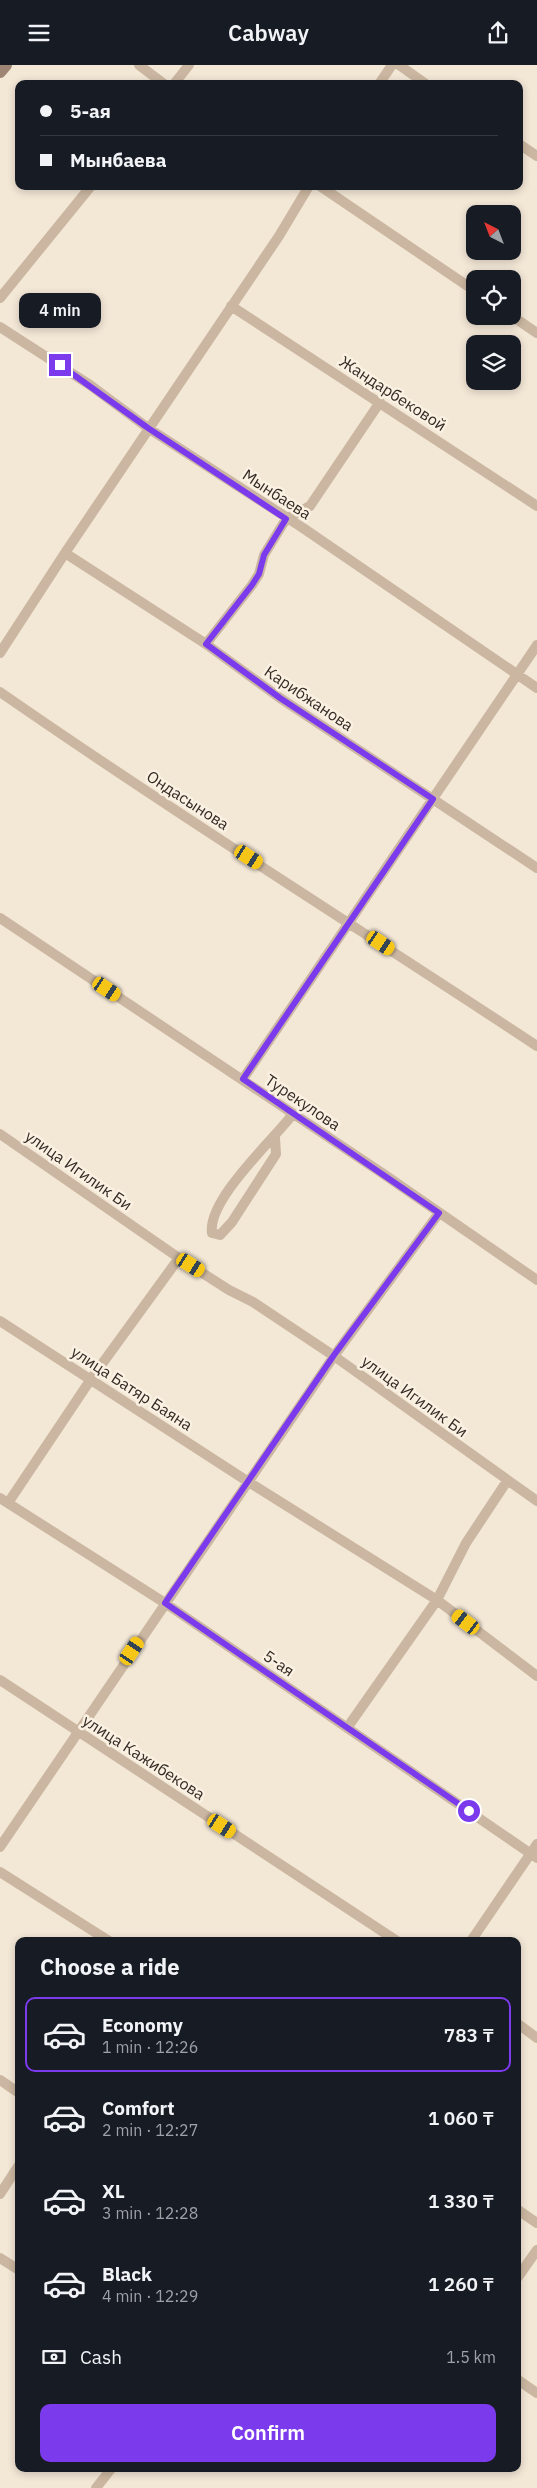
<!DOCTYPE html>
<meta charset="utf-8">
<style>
:root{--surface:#171b24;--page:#242831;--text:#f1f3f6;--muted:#9ea1a6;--line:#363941;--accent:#7c3aed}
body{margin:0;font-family:"IBM Plex Sans",sans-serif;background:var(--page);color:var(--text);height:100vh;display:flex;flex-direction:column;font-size:19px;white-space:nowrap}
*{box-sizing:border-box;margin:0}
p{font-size:16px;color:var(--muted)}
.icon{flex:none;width:28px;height:28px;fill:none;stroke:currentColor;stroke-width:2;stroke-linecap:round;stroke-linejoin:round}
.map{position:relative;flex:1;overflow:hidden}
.drawer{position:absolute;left:15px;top:1872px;width:506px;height:535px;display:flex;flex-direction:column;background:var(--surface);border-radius:10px;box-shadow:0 2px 8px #0003}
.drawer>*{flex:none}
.guide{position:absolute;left:15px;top:15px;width:508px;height:110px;border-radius:10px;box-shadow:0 2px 8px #0003;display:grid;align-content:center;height:110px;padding:0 25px;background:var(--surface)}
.needle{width:32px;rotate:318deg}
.buttons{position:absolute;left:466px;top:140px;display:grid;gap:10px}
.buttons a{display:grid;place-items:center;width:55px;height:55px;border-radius:10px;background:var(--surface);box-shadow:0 2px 8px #0003;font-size:25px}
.end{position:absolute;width:22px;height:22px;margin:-11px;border:6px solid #7c3aed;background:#fff;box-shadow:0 0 0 2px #fff}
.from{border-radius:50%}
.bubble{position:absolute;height:35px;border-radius:10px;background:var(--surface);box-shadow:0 2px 8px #0003;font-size:16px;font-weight:600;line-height:35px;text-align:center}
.car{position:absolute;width:15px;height:30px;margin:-15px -8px;border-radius:6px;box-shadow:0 0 4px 1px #0007;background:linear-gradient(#f5c518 24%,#345 0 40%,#f5c518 0 76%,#345 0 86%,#f5c518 0)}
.guide b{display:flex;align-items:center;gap:18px;height:48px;font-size:19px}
.guide b+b{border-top:1px solid var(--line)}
.guide i{width:12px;height:12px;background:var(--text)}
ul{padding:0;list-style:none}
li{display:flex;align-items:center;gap:15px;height:75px;margin:0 10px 8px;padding:0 15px;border:2px solid transparent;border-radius:10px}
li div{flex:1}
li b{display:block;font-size:19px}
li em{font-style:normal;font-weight:600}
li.on{border-color:var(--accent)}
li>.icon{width:45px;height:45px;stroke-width:1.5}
h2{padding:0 25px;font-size:22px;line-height:60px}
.pay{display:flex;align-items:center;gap:12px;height:55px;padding:0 25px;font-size:19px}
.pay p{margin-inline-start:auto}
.primary-button{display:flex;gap:10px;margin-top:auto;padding:10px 25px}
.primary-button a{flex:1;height:58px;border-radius:10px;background:var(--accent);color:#fff;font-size:20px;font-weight:600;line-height:58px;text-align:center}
header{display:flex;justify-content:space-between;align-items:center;height:65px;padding:0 25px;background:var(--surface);font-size:22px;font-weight:600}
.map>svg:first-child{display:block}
</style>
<header><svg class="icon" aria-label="menu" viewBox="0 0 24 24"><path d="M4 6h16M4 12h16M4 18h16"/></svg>Cabway<svg class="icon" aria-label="share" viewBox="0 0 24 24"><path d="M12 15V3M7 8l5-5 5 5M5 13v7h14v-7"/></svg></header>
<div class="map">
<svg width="537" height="2423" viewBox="0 0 537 2423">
<rect width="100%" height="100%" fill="#f3e7d6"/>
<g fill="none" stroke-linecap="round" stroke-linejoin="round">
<path stroke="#cbb7a1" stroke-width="10" d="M139,0l25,19
M399,0l27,19
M174,19l15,-19
M379,19l13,-19
M519,79l18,12
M320,121l155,105
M0,233l91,-112
M231,241l306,200
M512,251l25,17
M0,262l90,58 58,43 155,100 234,160
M65,488l141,91 74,54 257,170
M206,579l46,-59 7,-11 5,-19 22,-36 24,-13 70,-104
M0,588l65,-100 214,-317 30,-50
M0,627c176,122 358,236 537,354
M0,853l382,255 155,107
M243,1014l294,-434
M0,1069l179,124 50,32 24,12 81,54 203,145
M275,1073l1,16 -44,68 -12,13 -8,-2c-5,-33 62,-94 81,-119
M0,1256l247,160 190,119 100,76
M0,1433l165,105 372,255
M8,1438l83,-124 88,-121
M0,1615l397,261
M347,1663l90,-128 29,-57 41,-62
M0,1782l334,-491 105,-143
M0,1807l109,69
M471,1876l66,-97
M518,1959l19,14
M0,2015l19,13
M0,2129l19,-29
M518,2145l19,13
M0,2193l19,12
M518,2212l19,-27
M518,2315l19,13
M96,2423l15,-19"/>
<path stroke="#9f8573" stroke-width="12" d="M0,7l6,-7"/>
</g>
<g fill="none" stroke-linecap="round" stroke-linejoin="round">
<path stroke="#7c3aed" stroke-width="6" d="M60,300l88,63 138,91 -22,36 -5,19 -7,11 -46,59 74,54 153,101 -190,280 196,134 -105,142 -169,248 304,208"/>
</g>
<g text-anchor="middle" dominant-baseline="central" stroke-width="5" stroke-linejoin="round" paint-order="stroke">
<g font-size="16" fill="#352b25" stroke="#faf1e2">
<text transform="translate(393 328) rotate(33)">Жандарбековой</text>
<text transform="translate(277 429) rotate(33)">Мынбаева</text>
<text transform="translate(309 633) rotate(34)">Карибжанова</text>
<text transform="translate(188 735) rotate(33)">Ондасынова</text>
<text transform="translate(303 1037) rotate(34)">Турекулова</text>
<text transform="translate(79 1105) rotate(35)">улица Игилик Би</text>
<text transform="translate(132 1323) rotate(33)">улица Батяр Баяна</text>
<text transform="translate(415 1331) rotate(36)">улица Игилик Би</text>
<text transform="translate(279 1598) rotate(34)">5-ая</text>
<text transform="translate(144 1692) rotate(33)">улица Кажибекова</text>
</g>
</g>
</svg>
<div class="buttons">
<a><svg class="needle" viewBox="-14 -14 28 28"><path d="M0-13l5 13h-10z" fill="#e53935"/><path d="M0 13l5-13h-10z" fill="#9ea1a6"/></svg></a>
<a><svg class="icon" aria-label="locate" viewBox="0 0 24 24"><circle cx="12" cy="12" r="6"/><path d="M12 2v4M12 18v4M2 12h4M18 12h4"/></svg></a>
<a><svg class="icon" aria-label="layers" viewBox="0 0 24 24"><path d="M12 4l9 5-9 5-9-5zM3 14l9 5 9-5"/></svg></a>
</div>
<i class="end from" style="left:469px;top:1746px"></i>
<i class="end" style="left:60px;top:300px"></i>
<div class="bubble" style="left:19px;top:228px;width:82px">4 min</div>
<i class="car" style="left:249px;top:792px;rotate:123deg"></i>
<i class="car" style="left:381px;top:878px;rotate:124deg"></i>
<i class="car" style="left:107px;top:924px;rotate:124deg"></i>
<i class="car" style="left:191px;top:1200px;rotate:122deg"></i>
<i class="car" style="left:466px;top:1557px;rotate:307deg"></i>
<i class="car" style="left:132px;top:1586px;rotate:34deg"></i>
<i class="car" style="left:222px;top:1761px;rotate:123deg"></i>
<div class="guide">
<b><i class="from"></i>5-ая</b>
<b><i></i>Мынбаева</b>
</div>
<section class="drawer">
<h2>Choose a ride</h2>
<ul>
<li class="on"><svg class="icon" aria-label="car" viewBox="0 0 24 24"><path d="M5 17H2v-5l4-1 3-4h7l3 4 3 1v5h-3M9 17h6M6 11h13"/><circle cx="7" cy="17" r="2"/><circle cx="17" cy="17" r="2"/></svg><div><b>Economy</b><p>1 min · 12:26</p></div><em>783 ₸</em></li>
<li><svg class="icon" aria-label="car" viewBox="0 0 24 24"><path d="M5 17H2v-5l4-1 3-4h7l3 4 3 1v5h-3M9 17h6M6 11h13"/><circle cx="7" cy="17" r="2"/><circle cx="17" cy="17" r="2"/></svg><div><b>Comfort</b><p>2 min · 12:27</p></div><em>1 060 ₸</em></li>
<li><svg class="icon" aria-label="car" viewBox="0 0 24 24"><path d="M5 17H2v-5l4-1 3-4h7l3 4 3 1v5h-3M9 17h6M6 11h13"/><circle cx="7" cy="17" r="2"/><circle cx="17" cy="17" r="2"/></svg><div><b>XL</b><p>3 min · 12:28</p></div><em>1 330 ₸</em></li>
<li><svg class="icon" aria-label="car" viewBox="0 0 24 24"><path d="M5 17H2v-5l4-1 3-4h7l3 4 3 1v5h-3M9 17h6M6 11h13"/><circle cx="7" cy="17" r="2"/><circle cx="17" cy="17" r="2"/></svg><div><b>Black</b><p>4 min · 12:29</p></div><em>1 260 ₸</em></li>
</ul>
<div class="pay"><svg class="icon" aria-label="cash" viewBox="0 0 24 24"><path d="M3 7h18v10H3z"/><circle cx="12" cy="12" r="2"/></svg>Cash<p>1.5 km</p></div>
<div class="primary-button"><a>Confirm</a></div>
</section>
</div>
